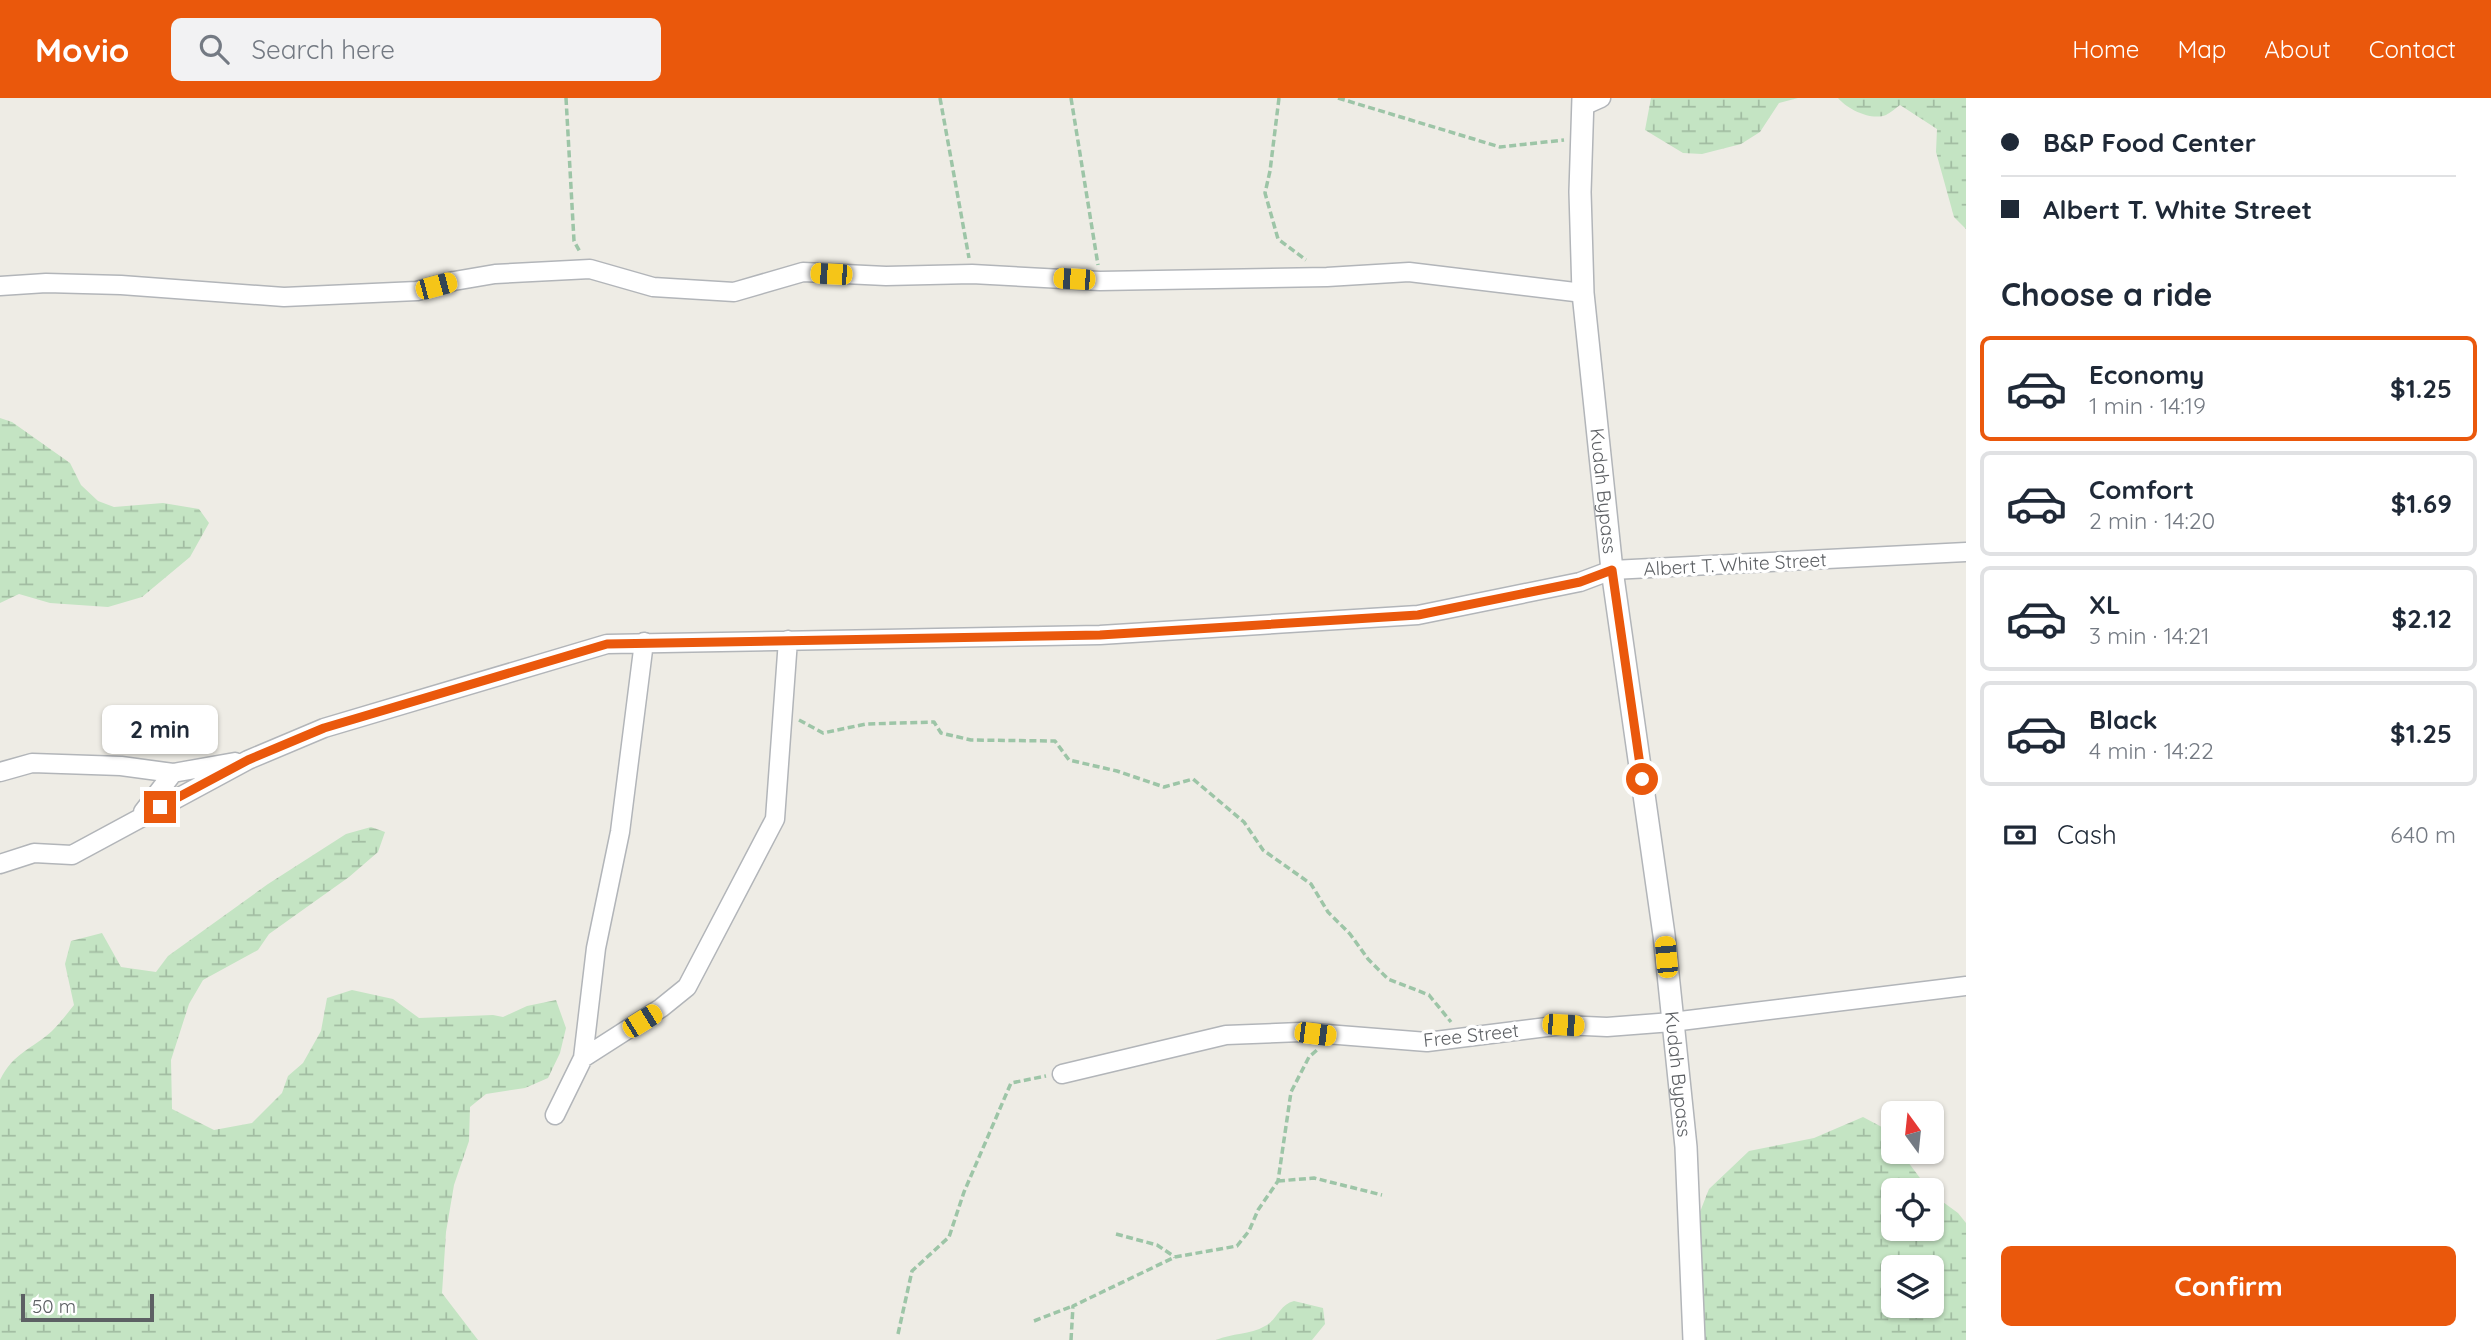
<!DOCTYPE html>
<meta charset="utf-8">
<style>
:root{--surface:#fff;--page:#f2f2f3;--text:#1f2937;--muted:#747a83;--line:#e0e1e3;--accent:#ea580c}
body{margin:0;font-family:Quicksand,sans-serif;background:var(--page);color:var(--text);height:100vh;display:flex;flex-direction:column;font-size:26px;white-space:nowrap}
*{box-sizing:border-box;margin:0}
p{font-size:23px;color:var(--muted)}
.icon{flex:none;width:38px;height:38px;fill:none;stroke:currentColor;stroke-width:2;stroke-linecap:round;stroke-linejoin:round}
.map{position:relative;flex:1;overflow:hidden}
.panel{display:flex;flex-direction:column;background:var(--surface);width:525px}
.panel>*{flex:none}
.banner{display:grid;align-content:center;height:154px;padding:0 35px;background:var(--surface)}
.needle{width:46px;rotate:345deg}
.controls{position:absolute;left:1881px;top:1003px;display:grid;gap:14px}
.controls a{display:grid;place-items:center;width:63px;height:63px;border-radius:10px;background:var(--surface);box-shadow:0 2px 5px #0004;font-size:35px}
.scale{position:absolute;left:21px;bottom:18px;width:133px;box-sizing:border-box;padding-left:7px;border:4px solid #5d6064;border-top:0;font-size:19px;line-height:24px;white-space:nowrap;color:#5d6064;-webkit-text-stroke:5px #fff;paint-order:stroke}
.end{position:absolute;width:32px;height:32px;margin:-16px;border:9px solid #ea580c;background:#fff;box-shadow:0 0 0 4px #fff}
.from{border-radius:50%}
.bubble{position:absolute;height:49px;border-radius:10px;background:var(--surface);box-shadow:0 2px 5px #0004;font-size:23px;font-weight:700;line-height:49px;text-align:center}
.car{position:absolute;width:21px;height:42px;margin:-21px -10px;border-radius:9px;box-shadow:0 0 5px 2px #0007;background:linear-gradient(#f5c518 24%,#345 0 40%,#f5c518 0 76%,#345 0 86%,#f5c518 0)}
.banner b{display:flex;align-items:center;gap:24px;height:66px;font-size:26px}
.banner b+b{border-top:2px solid var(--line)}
.banner i{width:18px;height:18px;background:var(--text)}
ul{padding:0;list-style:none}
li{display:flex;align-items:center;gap:21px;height:105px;margin:0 14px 10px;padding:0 21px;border:4px solid var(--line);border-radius:10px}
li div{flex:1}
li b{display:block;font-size:26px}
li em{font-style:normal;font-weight:700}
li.on{border-color:var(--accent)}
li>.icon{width:63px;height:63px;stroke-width:1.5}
h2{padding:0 35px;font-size:32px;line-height:84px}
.pay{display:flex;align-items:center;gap:18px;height:77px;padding:0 35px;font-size:26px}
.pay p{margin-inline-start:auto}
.action{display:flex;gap:14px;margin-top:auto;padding:14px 35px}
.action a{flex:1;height:80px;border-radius:10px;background:var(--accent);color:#fff;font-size:28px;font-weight:700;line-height:80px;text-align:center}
header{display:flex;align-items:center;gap:42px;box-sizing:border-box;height:98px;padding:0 35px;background:var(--accent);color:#fff}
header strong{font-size:33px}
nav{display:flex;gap:38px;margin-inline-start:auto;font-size:24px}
.search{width:490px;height:63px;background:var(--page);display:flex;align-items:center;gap:18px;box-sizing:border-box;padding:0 24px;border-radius:10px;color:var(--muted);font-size:26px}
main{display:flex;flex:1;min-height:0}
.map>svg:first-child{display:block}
</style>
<header>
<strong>Movio</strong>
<div class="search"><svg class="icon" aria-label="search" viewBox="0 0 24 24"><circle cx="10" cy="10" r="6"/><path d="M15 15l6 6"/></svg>Search here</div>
<nav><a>Home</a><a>Map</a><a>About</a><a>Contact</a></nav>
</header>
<main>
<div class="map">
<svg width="1966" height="1242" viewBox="0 0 1966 1242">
<defs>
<pattern id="wetland-marsh" width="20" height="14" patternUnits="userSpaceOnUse" patternTransform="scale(1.75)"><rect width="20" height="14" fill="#c4e4c3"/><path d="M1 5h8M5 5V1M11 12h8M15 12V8" fill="none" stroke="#a2bca2"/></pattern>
</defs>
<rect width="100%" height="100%" fill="#eeece5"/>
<path fill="url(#wetland-marsh)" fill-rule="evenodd" d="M1651,0h147l-19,5 -19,29 -19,12 -39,10 -19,-1 -38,-23z
M1838,0h128v131l-12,-12 -18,-65 1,-23 -37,-24c-4,3 -10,8 -14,10 -15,6 -39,-6 -48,-17z
M0,320l12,4 58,41 11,22 17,16 16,6 49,-4 36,6 10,14 -19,34 -48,40 -34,10 -58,-4 -31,-9 -19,9z
M371,729l14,5 -7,20 -29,25 -80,57 -11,16 -55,30 -14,24 -18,56 1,49 42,21 38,-7 30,-30 6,-17 15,-13 18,-32 6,-33 25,-8 41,9 26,19 74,-3 10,2 24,-11 29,-6 10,28 -6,25 -12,25 -23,10 -39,6 -16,13 -1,34 -15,44 -8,47 -4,61 36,47h-478v-260c13,-27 32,-31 52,-49 8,-8 15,-17 22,-26l-9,-41 6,-23 31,-8 19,34 35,5 12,-16 100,-72 78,-50z
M1863,1019l30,16 1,19h10l4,10 21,28h-35v38h38v-34l26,19 8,10v117h-274l4,-118 13,-33 40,-38 65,-13zM1894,1169h38v39h-38z
M1294,1203l29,7 2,16 -13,16h-96c16,-7 34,-5 49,-14 13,-7 14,-21 29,-25z"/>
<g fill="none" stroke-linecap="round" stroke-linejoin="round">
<defs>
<path id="minor" d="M1583,8l18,-8
M0,188l46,-3 75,2 163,12 133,-6 37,-10 41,-7 95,-5 63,18 81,5 69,-20 83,4 86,-2 128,7 227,-4 82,-5 174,21
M0,674l32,-9 89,3 52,7 62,-11
M143,714l30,-39
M0,766l34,-11 38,2 176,-95 76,-32 283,-84 493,-9 318,-20 162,-33 32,-12 354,-18
M583,960l78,-50 26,-21 88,-168 13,-179
M1062,976l164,-39 75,-3 126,10 136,-17 44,2 65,-5 294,-36
M555,1017l28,-57 13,-110 24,-116 24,-190"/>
<g id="tertiary">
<path id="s1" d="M1583,0l-3,94 3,101 29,277 52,365 22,212 8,193"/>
</g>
</defs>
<use href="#minor" stroke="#b2b5b9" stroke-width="21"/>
<use href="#tertiary" stroke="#b2b5b9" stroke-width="24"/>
<path stroke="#9dc5a7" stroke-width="3.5" stroke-dasharray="7 3.5" stroke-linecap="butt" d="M566,0l8,143 6,11
M940,0l29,160
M1071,0l27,167
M1279,0l-9,73 -5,22 13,46 28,21
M1338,0l162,49 64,-7
M799,622l24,13 43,-9 68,-2 7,11 30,7 84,1 14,19 48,11 47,16 29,-8 51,43 19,28 48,34 17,28 22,22 18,25 20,20 41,16 22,27
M1278,1083l36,-3 68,17
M1116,1136l41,11 18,12
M1034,1223l39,-15
M898,1236l14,-63 37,-34 15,-45 47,-109 35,-7
M1071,1242l2,-34 102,-49 62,-11 12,-15 9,-21 20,-29 13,-89 18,-35 8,-7"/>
<use href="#minor" stroke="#fff" stroke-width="18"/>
<use href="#tertiary" stroke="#fff" stroke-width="21"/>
</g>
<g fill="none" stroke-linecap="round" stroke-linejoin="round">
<path stroke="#ea580c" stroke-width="9" d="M160,709l88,-47 76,-32 283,-84 493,-9 318,-20 162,-33 32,-12 30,209"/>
</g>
<g text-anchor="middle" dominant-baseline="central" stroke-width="7" stroke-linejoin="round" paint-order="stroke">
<g font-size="19" fill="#5d6064" stroke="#fff">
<text stroke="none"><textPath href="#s1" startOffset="394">Kudah Bypass</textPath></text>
<text transform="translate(1735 466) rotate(-3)">Albert T. White Street</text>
<text transform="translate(1471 937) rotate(-6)">Free Street</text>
<text stroke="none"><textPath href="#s1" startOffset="982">Kudah Bypass</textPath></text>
</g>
</g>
</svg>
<div class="controls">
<a><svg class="needle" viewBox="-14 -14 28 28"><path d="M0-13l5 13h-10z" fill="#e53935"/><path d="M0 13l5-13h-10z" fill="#747a83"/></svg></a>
<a><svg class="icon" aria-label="locate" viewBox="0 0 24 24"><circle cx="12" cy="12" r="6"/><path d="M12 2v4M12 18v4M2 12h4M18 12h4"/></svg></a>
<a><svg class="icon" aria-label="layers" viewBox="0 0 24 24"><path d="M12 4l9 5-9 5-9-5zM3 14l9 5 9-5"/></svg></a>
</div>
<div class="scale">50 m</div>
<i class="end from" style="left:1642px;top:681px"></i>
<i class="end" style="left:160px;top:709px"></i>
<div class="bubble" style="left:102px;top:607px;width:116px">2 min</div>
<i class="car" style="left:831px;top:176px;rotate:273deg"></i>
<i class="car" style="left:1074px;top:181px;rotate:273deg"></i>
<i class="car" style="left:436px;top:188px;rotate:75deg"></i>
<i class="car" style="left:1666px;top:859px;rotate:355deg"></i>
<i class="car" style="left:642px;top:923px;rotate:58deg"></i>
<i class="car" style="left:1563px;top:927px;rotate:94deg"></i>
<i class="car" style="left:1315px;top:936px;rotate:97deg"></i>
</div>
<section class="panel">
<div class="banner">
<b><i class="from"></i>B&amp;P Food Center</b>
<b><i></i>Albert T. White Street</b>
</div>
<h2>Choose a ride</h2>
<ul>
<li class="on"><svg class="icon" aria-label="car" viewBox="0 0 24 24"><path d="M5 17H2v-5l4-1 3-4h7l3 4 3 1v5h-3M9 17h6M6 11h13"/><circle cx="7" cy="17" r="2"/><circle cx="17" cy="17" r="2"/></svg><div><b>Economy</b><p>1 min · 14:19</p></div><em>$1.25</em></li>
<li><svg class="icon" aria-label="car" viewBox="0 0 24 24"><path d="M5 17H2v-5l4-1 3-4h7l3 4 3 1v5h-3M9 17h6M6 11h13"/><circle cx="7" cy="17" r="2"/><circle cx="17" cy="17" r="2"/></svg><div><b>Comfort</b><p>2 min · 14:20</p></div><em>$1.69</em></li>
<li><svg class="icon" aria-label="car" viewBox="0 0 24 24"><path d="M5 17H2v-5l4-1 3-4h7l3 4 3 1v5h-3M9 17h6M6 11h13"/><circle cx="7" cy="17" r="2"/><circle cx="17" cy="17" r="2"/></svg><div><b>XL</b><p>3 min · 14:21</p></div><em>$2.12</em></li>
<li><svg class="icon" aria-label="car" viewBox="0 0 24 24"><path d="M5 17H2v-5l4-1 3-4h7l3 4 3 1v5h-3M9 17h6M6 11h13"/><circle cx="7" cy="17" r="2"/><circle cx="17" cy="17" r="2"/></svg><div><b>Black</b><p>4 min · 14:22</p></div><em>$1.25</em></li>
</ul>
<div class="pay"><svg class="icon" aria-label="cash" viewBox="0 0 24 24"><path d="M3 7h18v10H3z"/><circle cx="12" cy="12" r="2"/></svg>Cash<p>640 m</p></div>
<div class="action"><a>Confirm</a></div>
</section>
</main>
